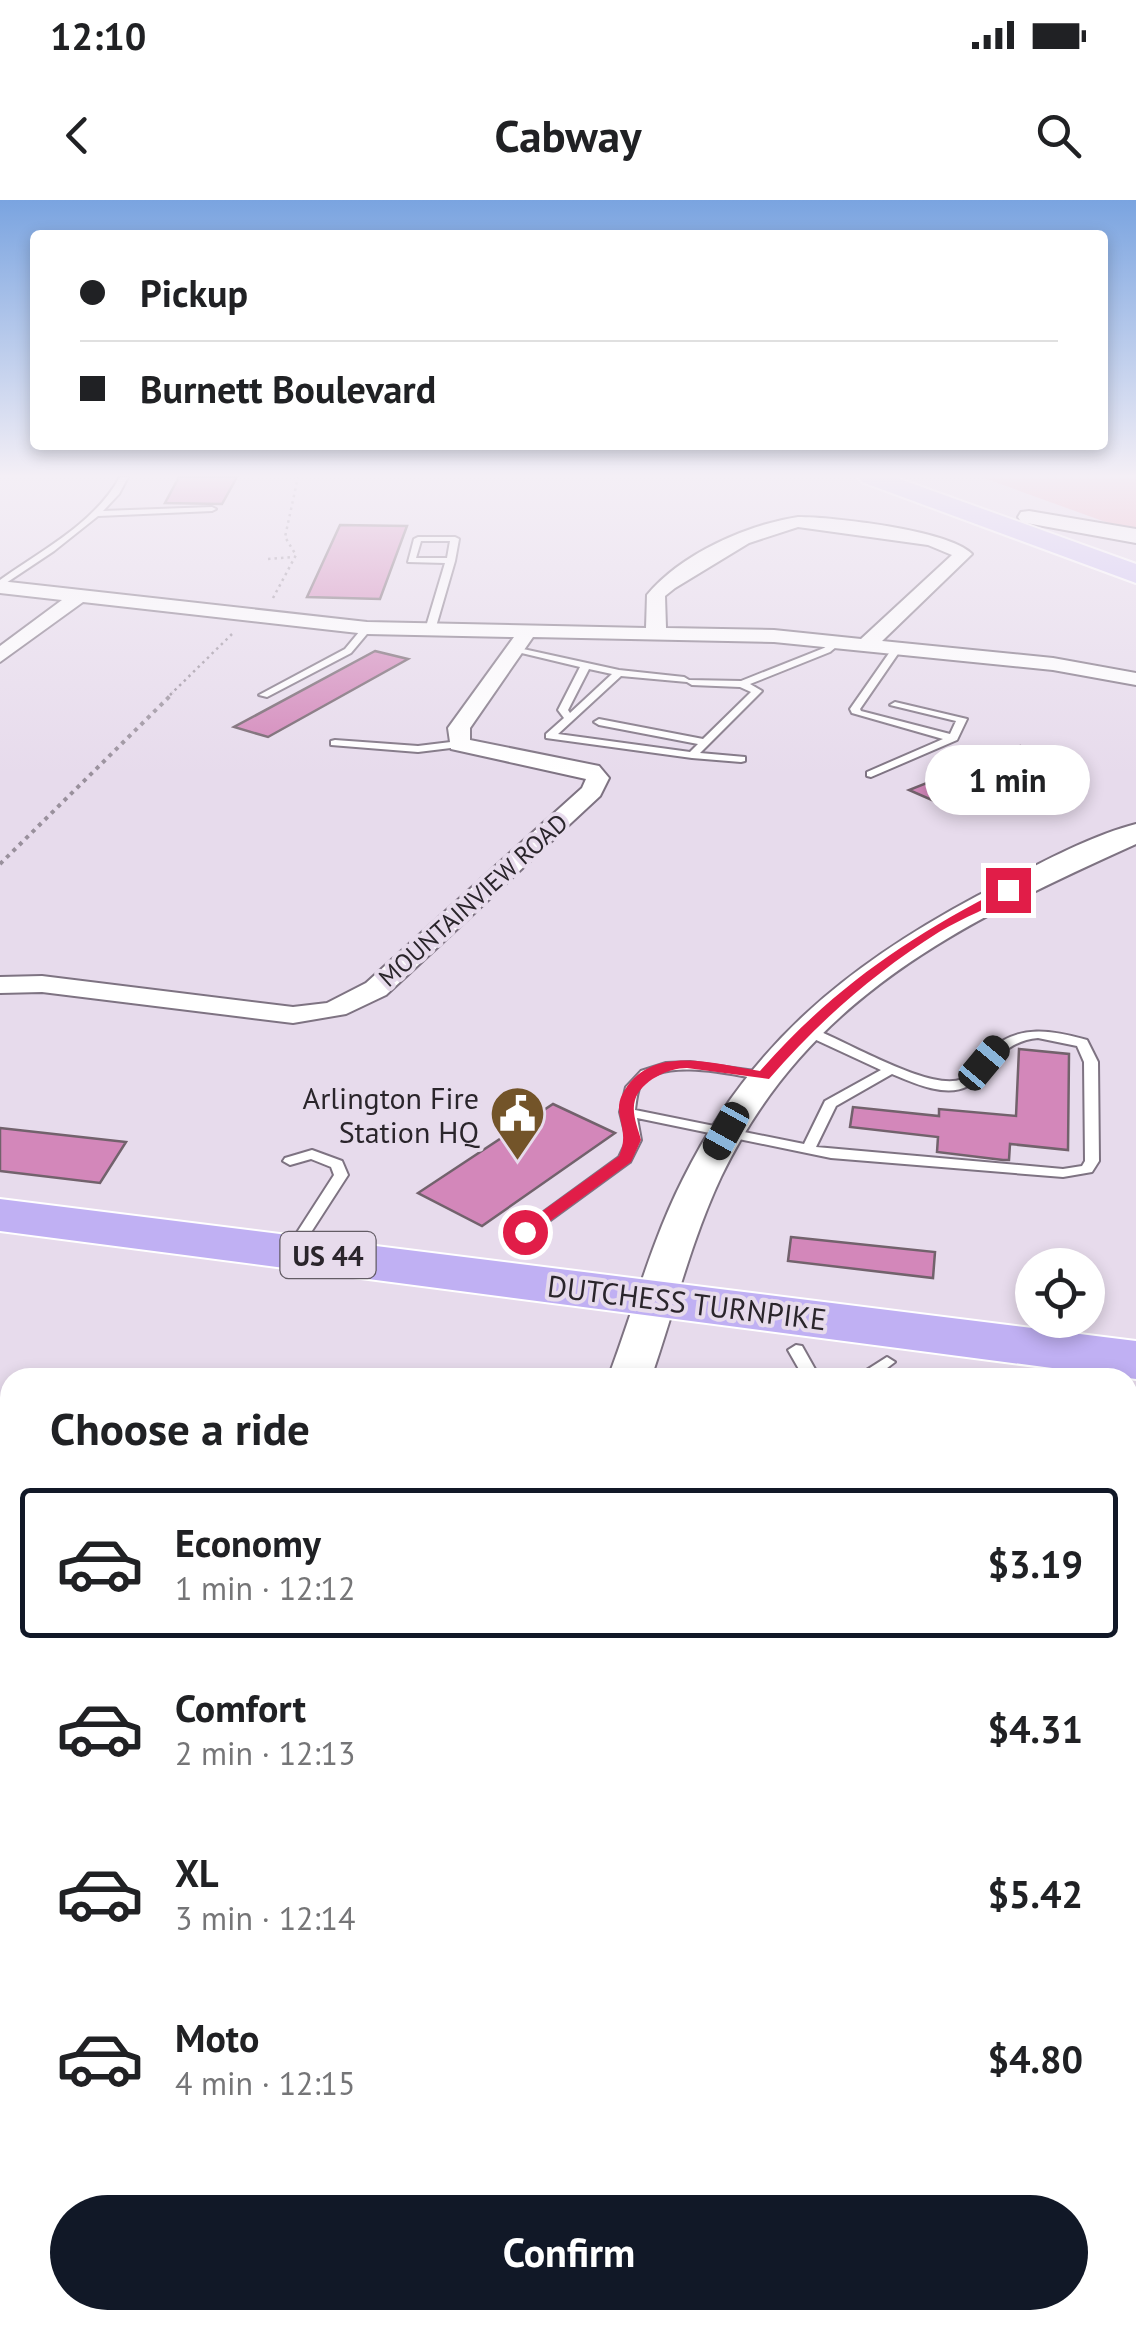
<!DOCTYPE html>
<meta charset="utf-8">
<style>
:root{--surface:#fff;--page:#f6f6f6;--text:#202124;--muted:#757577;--line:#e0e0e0;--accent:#111827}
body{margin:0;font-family:"PT Sans",sans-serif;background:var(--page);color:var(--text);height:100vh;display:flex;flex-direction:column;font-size:38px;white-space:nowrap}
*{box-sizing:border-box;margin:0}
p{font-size:32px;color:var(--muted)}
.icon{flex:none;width:55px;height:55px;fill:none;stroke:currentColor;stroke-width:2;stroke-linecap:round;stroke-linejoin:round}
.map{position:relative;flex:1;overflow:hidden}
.side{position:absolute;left:0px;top:1168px;width:1138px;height:962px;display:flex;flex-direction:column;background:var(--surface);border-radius:30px 30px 0 0;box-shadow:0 5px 15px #0003}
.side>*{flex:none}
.hud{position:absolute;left:30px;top:30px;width:1078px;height:220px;border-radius:10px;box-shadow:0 5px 15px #0003;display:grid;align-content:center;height:220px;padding:0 50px;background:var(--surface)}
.tools{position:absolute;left:1015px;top:1048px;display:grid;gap:20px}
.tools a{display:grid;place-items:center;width:90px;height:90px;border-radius:50%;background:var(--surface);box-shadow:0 5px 15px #0003;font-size:50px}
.end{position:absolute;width:45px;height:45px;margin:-22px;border:12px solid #e11d48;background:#fff;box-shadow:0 0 0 5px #fff}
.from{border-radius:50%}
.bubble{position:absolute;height:70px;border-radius:35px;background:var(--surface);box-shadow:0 5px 15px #0003;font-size:32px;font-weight:700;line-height:70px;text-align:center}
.car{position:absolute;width:30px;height:60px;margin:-30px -15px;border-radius:12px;box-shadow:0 0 8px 2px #0007;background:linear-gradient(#222 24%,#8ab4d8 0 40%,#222 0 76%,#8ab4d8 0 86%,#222 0)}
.hud b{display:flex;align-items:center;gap:35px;height:95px;font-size:38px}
.hud b+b{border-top:2px solid var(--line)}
.hud i{width:25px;height:25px;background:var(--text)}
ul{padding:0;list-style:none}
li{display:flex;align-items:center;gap:30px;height:150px;margin:0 20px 15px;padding:0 30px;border:5px solid transparent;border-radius:10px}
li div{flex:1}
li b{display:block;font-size:38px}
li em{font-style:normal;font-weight:700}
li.selected{border-color:var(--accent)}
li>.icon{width:90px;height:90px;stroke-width:1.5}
h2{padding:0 50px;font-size:45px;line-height:120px}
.button{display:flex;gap:20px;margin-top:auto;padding:20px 50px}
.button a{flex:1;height:115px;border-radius:60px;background:var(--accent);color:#fff;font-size:40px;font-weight:700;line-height:115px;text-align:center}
.status{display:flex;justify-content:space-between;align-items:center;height:70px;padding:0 50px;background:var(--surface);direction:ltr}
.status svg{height:28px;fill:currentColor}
header{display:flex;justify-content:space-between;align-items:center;height:130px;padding:0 50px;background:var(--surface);font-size:45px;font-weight:700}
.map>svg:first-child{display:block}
</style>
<div class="status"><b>12:10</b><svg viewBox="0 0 49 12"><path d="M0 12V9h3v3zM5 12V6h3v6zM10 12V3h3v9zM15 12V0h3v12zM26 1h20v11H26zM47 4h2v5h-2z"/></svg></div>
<header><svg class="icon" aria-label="back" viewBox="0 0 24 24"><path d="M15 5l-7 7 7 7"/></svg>Cabway<svg class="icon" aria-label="search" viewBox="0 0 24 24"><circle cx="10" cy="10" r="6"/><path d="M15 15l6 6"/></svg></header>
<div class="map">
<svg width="1136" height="2128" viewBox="0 0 1136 2128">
<rect width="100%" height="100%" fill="#e7dbec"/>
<path fill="#efaabb" d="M981,277h155v56z"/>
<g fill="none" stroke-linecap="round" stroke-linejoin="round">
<path stroke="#768bd5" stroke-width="11" d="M220,2128l3,-8"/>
</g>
<path fill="#d387ba" stroke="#72626c" stroke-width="2.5" d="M179,277h58l-15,27 -57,-1z
M340,325l67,1 -27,73 -73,-2z
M375,451l33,8 -140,78 -34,-10z
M1020,546l40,16 -110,46 -41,-18z
M1019,849l50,5 -1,96 -58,-6 -1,16h-6l-66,-8 1,-15 -88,-10 3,-20 86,9v-7l77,7z
M553,904l62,29 -133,93 -64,-33z
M0,928l126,14 -26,41 -100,-12z
M791,1037l144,15 -2,26 -145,-17z"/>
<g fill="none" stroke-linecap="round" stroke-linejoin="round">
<defs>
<path id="service" d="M120,277h8l-9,17 -16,17 109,-4 4,2 -4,2 -114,5 -44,35 -54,36v-7c42,-30 94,-56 120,-103z
M418,337h37l4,2 -4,22 -20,69 -5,3 -5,-3 20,-67 -37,-1 6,-23zM421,341h29l-3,17h-31z
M364,426l8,2 -21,25 -84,44 -8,-2 86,-46z
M837,439l5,3 -12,10 -80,32 12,7 -62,62 45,4v4l-4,1 -49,-4 -146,-20v-4l18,-16 -6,-8 22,-43 -71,-17 5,-3 105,23 65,7 5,3 52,1 83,-33zM589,469l23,5 -42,39 -2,-3zM621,476l66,6 5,3 48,2 11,5 -48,47 -104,-20 -5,3 5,3 99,19 -8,8 -132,-18z
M894,446l8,2 -42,61 1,2 89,23 6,-13 -66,-16 5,-3 72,17 -10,21 -86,37 -4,-1v-4l76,-33 -91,-26 -2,-4z
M335,540l83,6 41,-5 5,3 -5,3 -41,5 -87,-7v-4z
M804,825c36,12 126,68 158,54 10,-9 18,-20 28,-29 29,-26 62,-20 97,-10l11,22 1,99 -7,11 -29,5 -232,-19 -194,-40 4,22 -11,22 -100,73h-10l-2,-3 2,-3 99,-72 8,-17 -7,-28 6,-25 15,-16 25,-8 24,-1 79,11 2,3 -7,4c-29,-5 -104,-24 -124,6 -3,6 -4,16 -5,24l169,34 21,-43 56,-31 -82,-38v-6zM1038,838l39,8 7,16 1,99 -3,5 -19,3 -247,-22 20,-41 56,-32c21,9 54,24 76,12 8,-3 12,-10 17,-16 15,-17 30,-30 53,-32z
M312,950l30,11 6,14 -51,79 -5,2 -7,-5 49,-76 -3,-8 -20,-8 -21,6 -7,-4 2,-3z
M796,1145l6,1 18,32h-16l-16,-28z
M887,1157l8,5 -21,16h-20z
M1136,1284v12l-8,2v-12z
M1128,1990l8,1v24l-8,-2z
M282,2120h25l-3,8h-26z
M442,2120h64l4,8h-65z
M530,2120h24l-1,8h-26z"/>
<path id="minor" d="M798,317c35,0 151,13 174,37l-90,87 171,17 83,15v12l-83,-15 -279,-28 -241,-5 -63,91v12l129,26 10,12 -9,18 -214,199 -40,19 -53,9 -251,-31 -42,1v-16l42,-1 251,31 34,-4 39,-20 216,-195 4,-9 -135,-30 -3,-21 66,-91 -147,-3 -284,-32 -83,60v-16l62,-46 -62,-7v-12l367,41 279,6 1,-33c34,-41 99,-70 151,-78zM798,327l130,18 24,10 -91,84 -87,-9 -108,-2 -1,-32 10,-8 74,-45z
M0,1734l10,4v43l-10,-4z"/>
<path id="tertiary" d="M1029,311l107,18v14l-115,-21 -3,-5 3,-5z
M1136,624v20c-174,79 -328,152 -415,333 -30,64 -47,134 -70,201h-43c25,-66 43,-136 75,-199 66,-134 165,-214 294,-283 47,-24 108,-59 159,-72z
M86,2120h67l-3,8h-67z"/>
<path id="primary" d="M858,277h36l242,87v19l-274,-101z"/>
<path id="trunk" d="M0,999l1136,142v38l-1136,-148z"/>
</defs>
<use href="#service" stroke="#7e7382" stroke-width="4"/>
<use href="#minor" stroke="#7e7382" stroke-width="4"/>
<use href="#tertiary" stroke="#7e7382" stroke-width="4"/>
<use href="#primary" stroke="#fff" stroke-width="4"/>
<use href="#trunk" stroke="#fff" stroke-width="4"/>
<path stroke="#99909c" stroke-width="2.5" stroke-dasharray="2.5 4" stroke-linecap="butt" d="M268,359l26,-2
M273,398l23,-43 -11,-18 13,-60
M170,495l62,-61"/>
<path stroke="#99909c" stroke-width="4" stroke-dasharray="4 5" stroke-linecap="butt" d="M0,664l173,-171"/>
<use href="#service" fill="#fff" fill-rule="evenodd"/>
<use href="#minor" fill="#fff" fill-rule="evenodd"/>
<use href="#tertiary" fill="#fff" fill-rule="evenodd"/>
<use href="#primary" fill="#d0c4f6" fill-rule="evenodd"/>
<use href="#trunk" fill="#c0b0f3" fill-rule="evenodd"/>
</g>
<linearGradient id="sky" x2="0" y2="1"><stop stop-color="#7aa4e0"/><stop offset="0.48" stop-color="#f4eff6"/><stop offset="1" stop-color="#f4eff6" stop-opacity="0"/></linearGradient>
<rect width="1136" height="575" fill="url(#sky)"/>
<path fill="#e11d48" d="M1004,688l10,2c-21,18 -51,27 -75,42 -65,41 -120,89 -170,147l-82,-11c-19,0 -46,13 -52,32 -4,13 3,28 6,40l-10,22 -100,73h-12v-7l100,-72c12,-26 -7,-41 3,-61 27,-53 93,-31 138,-24 72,-82 147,-133 244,-183z"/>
<defs>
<symbol id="civic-pin" viewBox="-11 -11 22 30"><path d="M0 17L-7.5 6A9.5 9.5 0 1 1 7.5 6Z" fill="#735429" stroke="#e7dbec"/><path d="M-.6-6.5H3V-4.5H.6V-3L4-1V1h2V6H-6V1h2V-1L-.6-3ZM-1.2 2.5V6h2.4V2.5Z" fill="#fff"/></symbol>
</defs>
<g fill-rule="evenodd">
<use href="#civic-pin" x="486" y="882" width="63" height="86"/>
</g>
<g text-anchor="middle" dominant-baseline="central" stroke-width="8" stroke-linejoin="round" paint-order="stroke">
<g font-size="25" fill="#2a252b" stroke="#e7dbec">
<text transform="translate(473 700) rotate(-42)">MOUNTAINVIEW ROAD</text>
</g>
<rect fill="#e7dbec" stroke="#635c65" stroke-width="2.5" x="280.5" y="1032" width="95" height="46" rx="8"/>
<g font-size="28" font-weight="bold" fill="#2a252b">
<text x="328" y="1055">US 44</text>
</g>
<g font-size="30" fill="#2a252b" stroke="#e7dbec" text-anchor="end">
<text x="479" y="897">Arlington Fire<tspan x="479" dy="34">Station HQ</tspan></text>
</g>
<g font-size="30" fill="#2a252b" stroke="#e7dbec">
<text transform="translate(687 1102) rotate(7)">DUTCHESS TURNPIKE</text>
</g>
</g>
</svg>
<div class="tools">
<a><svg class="icon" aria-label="locate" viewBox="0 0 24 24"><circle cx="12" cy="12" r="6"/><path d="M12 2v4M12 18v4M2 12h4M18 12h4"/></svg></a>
</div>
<i class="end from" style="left:525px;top:1032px"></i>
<i class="end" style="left:1008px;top:690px"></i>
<div class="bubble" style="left:925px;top:545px;width:165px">1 min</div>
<i class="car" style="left:984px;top:863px;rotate:40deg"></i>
<i class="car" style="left:726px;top:931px;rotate:209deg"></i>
<div class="hud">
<b><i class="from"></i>Pickup</b>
<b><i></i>Burnett Boulevard</b>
</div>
<section class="side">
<h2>Choose a ride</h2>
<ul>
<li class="selected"><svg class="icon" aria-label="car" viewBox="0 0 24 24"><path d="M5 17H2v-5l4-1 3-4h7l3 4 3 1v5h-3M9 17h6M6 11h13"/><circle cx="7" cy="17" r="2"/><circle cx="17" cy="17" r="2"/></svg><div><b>Economy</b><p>1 min · 12:12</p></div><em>$3.19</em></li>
<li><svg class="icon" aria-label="car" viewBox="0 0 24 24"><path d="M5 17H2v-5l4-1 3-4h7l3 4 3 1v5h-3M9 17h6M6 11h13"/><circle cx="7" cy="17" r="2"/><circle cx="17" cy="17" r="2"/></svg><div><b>Comfort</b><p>2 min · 12:13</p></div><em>$4.31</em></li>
<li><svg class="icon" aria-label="car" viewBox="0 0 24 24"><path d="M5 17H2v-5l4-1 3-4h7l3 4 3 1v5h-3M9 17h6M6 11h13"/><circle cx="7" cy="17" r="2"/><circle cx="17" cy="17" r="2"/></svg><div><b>XL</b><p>3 min · 12:14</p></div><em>$5.42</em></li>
<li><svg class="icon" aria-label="car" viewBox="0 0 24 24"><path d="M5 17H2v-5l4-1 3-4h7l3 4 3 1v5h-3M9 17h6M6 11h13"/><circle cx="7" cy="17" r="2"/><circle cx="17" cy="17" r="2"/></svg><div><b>Moto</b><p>4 min · 12:15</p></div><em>$4.80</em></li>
</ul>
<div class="button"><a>Confirm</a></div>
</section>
</div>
